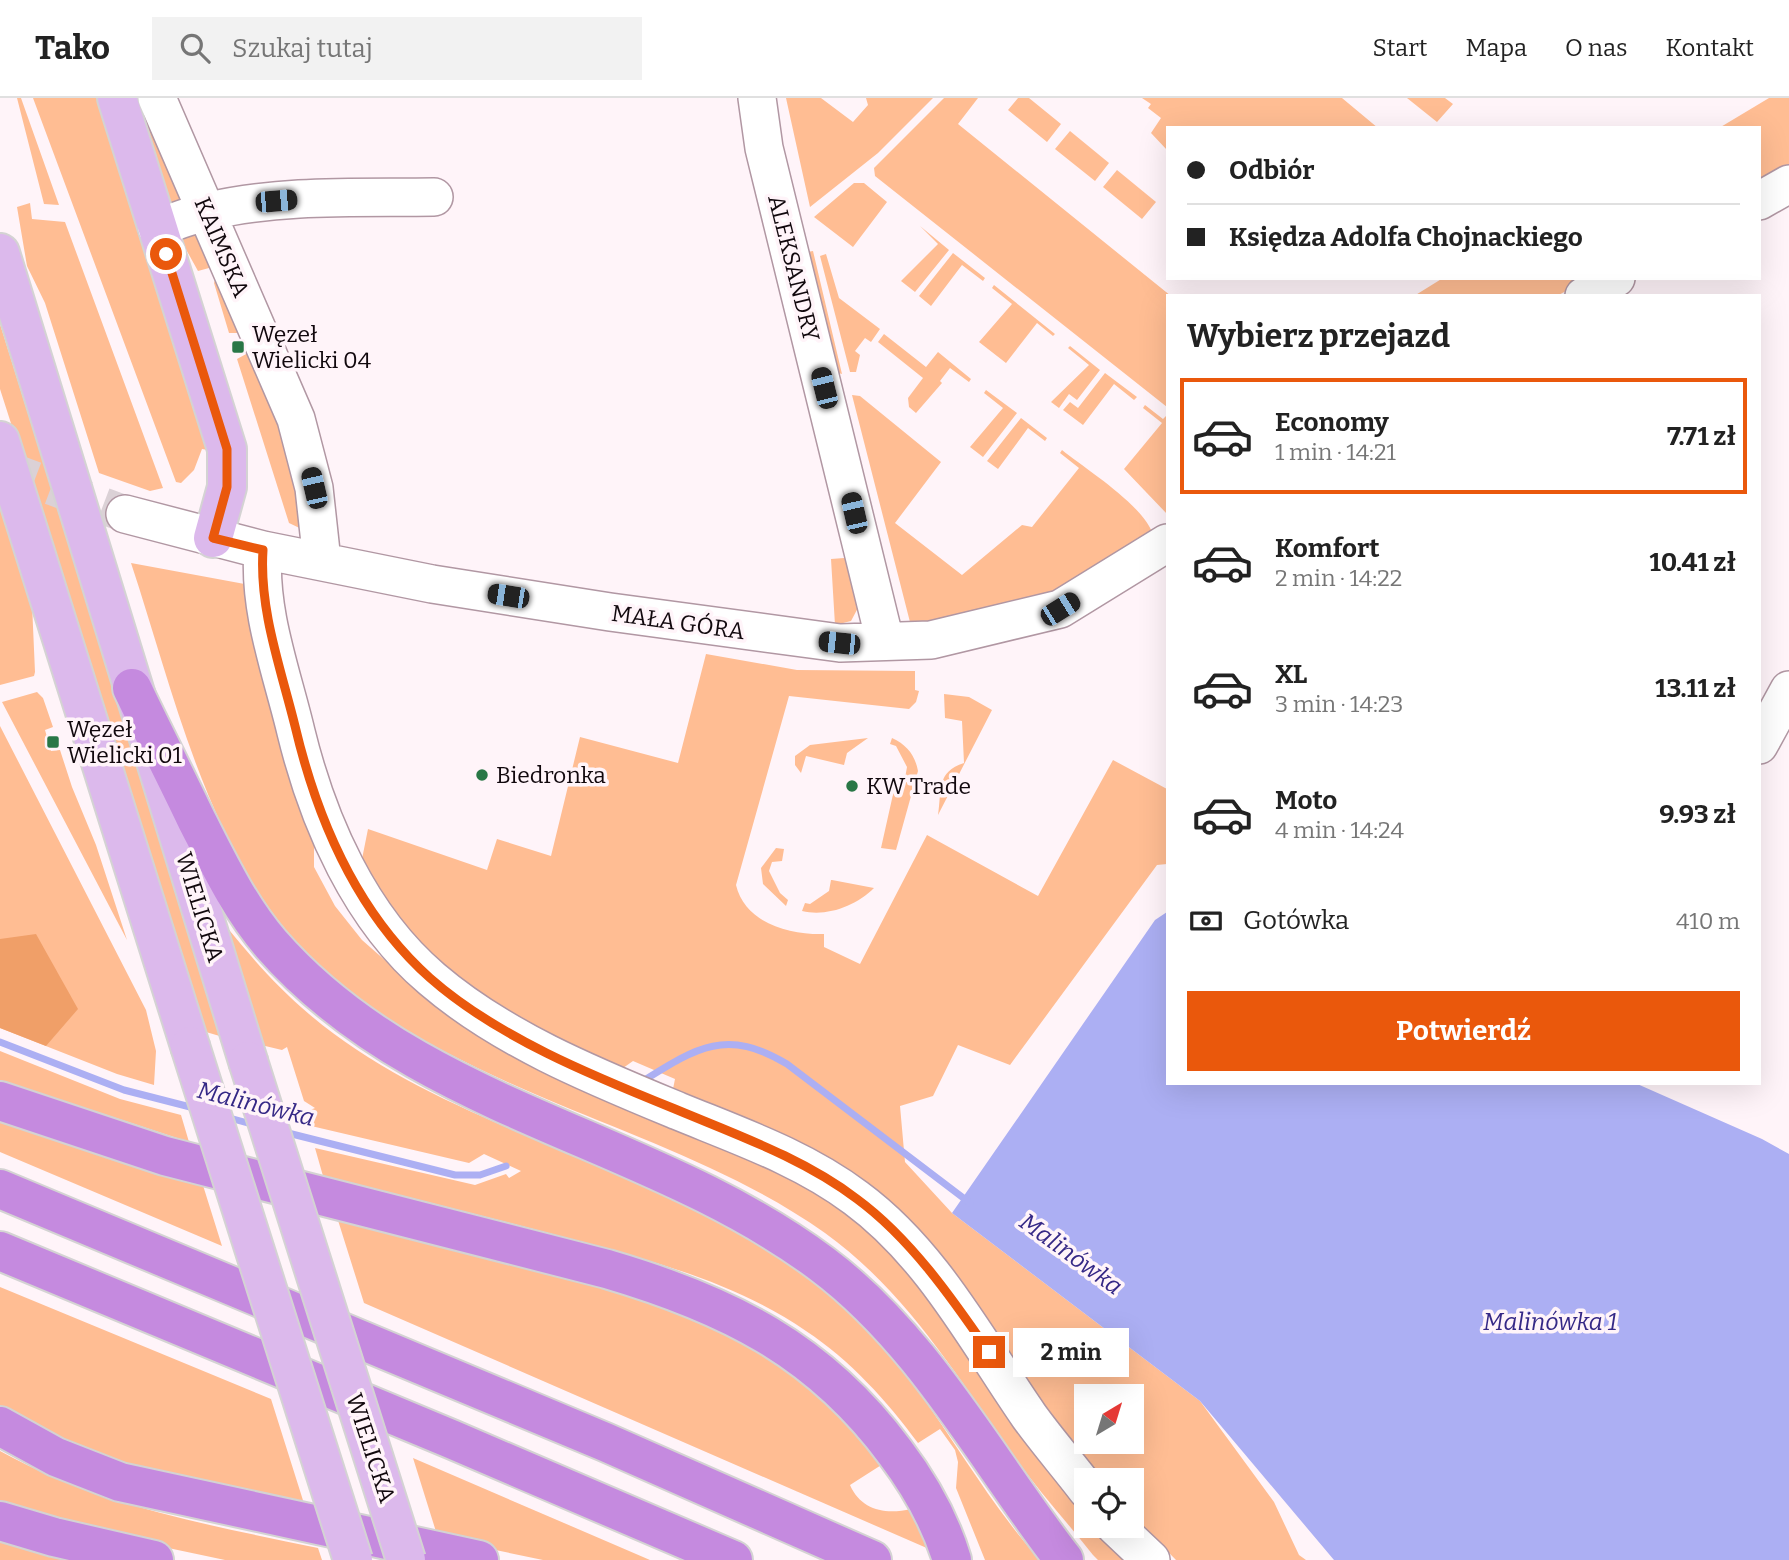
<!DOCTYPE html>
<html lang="pl">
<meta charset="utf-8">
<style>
:root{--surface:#fff;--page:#f2f2f2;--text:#222;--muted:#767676;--line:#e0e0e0;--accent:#ea580c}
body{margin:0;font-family:Bitter,serif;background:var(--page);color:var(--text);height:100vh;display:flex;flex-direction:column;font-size:26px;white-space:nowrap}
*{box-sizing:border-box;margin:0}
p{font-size:23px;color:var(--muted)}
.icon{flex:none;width:38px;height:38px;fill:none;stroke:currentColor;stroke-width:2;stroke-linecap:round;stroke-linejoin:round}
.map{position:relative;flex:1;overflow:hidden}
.details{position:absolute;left:1166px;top:196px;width:595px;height:791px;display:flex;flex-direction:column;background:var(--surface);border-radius:0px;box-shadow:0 7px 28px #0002}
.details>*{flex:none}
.hud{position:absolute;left:1166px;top:28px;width:595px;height:154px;border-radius:0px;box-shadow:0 7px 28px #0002;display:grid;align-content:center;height:154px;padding:0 21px;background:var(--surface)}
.needle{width:46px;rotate:38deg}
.buttons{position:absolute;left:1074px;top:1286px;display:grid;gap:14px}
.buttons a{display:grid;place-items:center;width:70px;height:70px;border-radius:0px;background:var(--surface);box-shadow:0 7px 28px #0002;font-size:35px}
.end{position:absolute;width:32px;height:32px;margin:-16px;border:9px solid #ea580c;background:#fff;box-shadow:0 0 0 4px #fff}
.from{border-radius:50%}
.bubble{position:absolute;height:49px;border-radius:0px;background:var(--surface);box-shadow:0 7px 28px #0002;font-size:23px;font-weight:700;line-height:49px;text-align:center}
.car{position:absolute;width:21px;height:42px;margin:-21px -10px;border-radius:9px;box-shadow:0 0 5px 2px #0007;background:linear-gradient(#222 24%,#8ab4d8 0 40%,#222 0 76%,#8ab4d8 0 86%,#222 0)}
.hud b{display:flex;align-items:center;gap:24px;height:66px;font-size:26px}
.hud b+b{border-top:2px solid var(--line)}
.hud i{width:18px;height:18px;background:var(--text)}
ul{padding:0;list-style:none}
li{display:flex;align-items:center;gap:21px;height:116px;margin:0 14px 10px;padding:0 7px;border:4px solid transparent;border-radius:0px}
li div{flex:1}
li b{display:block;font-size:26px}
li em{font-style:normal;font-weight:700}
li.on{border-color:var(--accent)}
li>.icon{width:63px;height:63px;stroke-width:1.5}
h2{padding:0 21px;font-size:32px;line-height:84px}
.pay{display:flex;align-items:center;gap:18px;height:77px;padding:0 21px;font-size:26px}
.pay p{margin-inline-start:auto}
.action{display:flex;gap:14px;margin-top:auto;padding:14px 21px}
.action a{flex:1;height:80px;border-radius:0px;background:var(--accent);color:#fff;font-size:28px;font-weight:700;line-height:80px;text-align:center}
header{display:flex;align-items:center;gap:42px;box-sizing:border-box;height:98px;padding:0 35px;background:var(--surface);border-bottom:2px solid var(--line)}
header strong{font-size:33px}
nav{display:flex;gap:38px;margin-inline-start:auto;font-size:24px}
.search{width:490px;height:63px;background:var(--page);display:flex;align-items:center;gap:18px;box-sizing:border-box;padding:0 24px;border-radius:0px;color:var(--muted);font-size:26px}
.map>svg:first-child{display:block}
</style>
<header>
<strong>Tako</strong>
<div class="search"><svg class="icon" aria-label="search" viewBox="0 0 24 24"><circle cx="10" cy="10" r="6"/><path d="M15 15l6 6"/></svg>Szukaj tutaj</div>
<nav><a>Start</a><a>Mapa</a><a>O nas</a><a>Kontakt</a></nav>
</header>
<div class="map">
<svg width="1789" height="1462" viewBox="0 0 1789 1462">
<rect width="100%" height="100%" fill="#fff4f9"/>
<path fill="#ffbd93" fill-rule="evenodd" d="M17,0h4l38,107 -15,-1z
M33,0h71l104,352 -6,-1 -8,21 -13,13 -5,-1z
M134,0h13l45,101 -25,6z
M786,0h35l32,24 15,-17 -2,-7h67l-55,55 -68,54z
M944,0h34l-20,26 213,172h-4v111l-292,-231 -1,-8z
M1018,0h11l32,26 -14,18 -39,-32z
M1142,0h200l36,30h-211v22l-16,-17 10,-15 -13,-10 3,-4z
M1407,0h38l8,6 -16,18z
M1769,0h20v72l-30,16v-58h-40z
M1070,33l39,32 -14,18 -40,-32z
M1117,72l39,32 -14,17 -39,-32z
M854,85h10l23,19 -34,45 -39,-30z
M30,105l2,16 33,3 98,266 -13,3 -51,-18 -54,-170 -18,-37 -10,-59z
M196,126l19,23 -6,21 -11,3 -20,-36z
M920,128l29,24 -34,42 -14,-11 37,-37z
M813,153l29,123 -7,-2 -28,-120z
M953,155l32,25 -2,3 -21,-16 -31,41 -12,-10z
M826,156l13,44 41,31 -9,13 -6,-4 -10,13 5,4 -4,17h-6l-30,-116z
M221,163l75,190 -1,38 15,27v17l-21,-10 -52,-164 11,-6 -8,-20h-11l-15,-50z
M1443,180h146l-32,18h-143z
M994,187l61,49 -2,2 -16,-13 -31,40 -27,-21 33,-38 -20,-16z
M0,226l223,713 -17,-5 -206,-643z
M884,236l42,33 12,-15 33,27 -2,3 -19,-14 -10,13 2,2 -26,30 -7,-6 -1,-9 15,-20 -45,-36z
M1070,248l30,24 -23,30 -8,-6 -10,14 -8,-6 38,-37 -21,-17z
M1105,275l32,24 -3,3 -20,-16 -31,41 -20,-15 7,-8 8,6z
M986,292l31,23 -34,44 -13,-10 33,-39 -19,-15z
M852,297l8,1 81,66 -46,61 67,52 60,-50 10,2 47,-59 -19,-15 2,-3c25,20 78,53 90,82l-66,45 -61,27 -114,22z
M1145,307l18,14 4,-4v99l-43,-45 38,-46 -19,-15z
M1021,320l26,20 -2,3 -17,-13 -30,41 -11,-8z
M0,395l32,111 3,68 -1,4 -34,9z
M844,460l6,2 9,46 -8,15 -16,4 -4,-66z
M131,465l119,22 64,237v45l21,39 27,34 67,59 336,162 73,43 64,57 81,98 104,151v16h13l31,34h-33l-5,-5c-25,-32 -53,-62 -77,-96 -58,-81 -109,-167 -191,-226 -84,-60 -187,-95 -281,-135 -82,-35 -171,-78 -235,-142 -101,-103 -134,-260 -178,-393z
M706,556l91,16 118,1v19l4,1 -3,11 -7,7 -120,-13 -53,189c9,38 53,50 88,49v13l36,17 67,-129 111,61 75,-136 54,29v75l-10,1 -147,200 -52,-20 -25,51 -33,10 5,56 47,51 248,188 74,101 25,53 7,5h-130l-44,-45v-35h-34l-8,-8 -110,-161 -63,-80 -245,-137 3,-15 -42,-18 -17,12 -136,-68 -69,-64 -50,-77 7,-35 119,41 10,-31 54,17 29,-119 98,26zM1087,1298h45v46h-45z
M37,594l6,6 10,29 -8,3 6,21 9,-1 12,37 24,58 31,95 -125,-238z
M944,596l25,3 23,13 -54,105c4,-25 -2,-43 26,-52l-2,-42 -17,-3z
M0,628l146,284 10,41 -2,34 -37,-11 -117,-46z
M868,640l-21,15 -3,12 -38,-9 -5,17 -6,-8v-9l15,-11z
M892,640c15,7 23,17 26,33l-22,79 -15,-2 15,-67 8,3 3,-17 -11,-21 -6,-2z
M776,750l8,1 -2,12 -10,1 -3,9 11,22 8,7 -2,6 -23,-22 -2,-16z
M831,782h1l42,8c-18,18 -47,29 -72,23l3,-8 5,1 19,-13z
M225,827c26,32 52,62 84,89 89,76 208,116 314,162 55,24 112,48 161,82 52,37 97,82 135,134 40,56 75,117 121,168h-55l-29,-72 2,-26 -3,-12 -15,-21 -22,14c-31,-42 -68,-83 -112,-112 -70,-48 -150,-69 -231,-91 -83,-22 -168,-43 -252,-64l-8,-28 160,37 31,-11 3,4 12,-7 -37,-17 -15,9 -162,-38 -4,-12 12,-5 -11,-7 -17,-54 -5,3 -21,-5z
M0,953l120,48 61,16 8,27 -189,-62z
M0,1018l201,63 21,67 -222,-94z
M336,1116l304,79 138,63 108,106 -36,23c11,25 35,30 61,24l18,40 -565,-246z
M0,1189l271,112 36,114 -94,-21 -140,-44 -73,-40z
M0,1353c99,55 209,74 318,97l4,12h-97l-137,-29 -88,-26z
M413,1360l237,102h-107l-105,-22z
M0,1435l95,27h-95z"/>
<path fill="#f09f68" d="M36,836l42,75 -32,37 -46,-18v-89z"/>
<path fill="#acaff3" d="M1167,814v171h468l127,56 27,15v406h-455l-134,-159 -248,-188 203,-293z"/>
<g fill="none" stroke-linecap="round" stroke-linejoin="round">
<path stroke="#acaff3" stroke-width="7" d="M0,944l124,48 74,19
M643,983c54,-34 84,-53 144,-17l183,139
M226,1019l29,8
M284,1034l171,43h25l26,-9"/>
<path stroke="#dbd1d6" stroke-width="37" stroke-dasharray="37 18" stroke-linecap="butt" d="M0,369l125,47"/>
<defs>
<path id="minor" d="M157,0l139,321 18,69 8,73
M757,0l7,50 121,493
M1759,103l30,-17
M157,130c17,-6 34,-13 52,-17 73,-17 150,-13 225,-14
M1584,198l32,-18
M125,416l138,36 169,34 178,28 230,31 91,-3 129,-31 107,-66
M263,452c-5,61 19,123 33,182 22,90 64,186 136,247 70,60 161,97 246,132 61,25 125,47 178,87 76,56 121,143 173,218 18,25 39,49 58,74
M1759,647l30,-55
M1115,1428l36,34"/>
<path id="major" d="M117,0l110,351v38l-14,51
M0,155l248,808
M0,343l190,605"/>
<path id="highway" d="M132,590c21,44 43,87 64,131 22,43 43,88 75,125 147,168 379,191 551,320 102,76 165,197 242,296
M0,1003l165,55 442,113c119,35 212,80 288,183 25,33 45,68 57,108
M0,1091l605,253 267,118
M0,1153l451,188 282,121
M0,1328l56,31 64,25 359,78
M0,1423l54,16 100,23"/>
</defs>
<use href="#minor" stroke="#b197a3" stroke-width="40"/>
<use href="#major" stroke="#d4d3d3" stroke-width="42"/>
<use href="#highway" stroke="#d4d3d3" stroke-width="42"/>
<use href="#minor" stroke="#fff" stroke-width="37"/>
<use href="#major" stroke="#dcb9ec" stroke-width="38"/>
<use href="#highway" stroke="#c58adf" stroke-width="38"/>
<defs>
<path id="major-bridge" d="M190,948l163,514
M248,963l158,499"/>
</defs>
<use href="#major-bridge" stroke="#d4d3d3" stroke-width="42" stroke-linecap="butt"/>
<use href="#major-bridge" stroke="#dcb9ec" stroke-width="38"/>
</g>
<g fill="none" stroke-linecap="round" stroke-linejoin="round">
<path stroke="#ea580c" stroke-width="9" d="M166,156l61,195v38l-14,51 50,12c-4,60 18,119 32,176 22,93 62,187 135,252 67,59 163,98 245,131 62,26 128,49 182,90 53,39 95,99 132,153"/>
</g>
<g fill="#297746" stroke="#fff4f9" stroke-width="2.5">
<rect x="231" y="242" width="14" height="14" rx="3.5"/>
<rect x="46" y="637" width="14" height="14" rx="3.5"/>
<circle cx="482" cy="677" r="7"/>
<circle cx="852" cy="688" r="7"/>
</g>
<g text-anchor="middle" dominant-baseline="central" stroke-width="7" stroke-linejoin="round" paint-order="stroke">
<g font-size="23" fill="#11080d" stroke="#fff4f9">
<text transform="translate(222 149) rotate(67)">KAIMSKA</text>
<text transform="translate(794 170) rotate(76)">ALEKSANDRY</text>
<text transform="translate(678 524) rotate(8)">MAŁA GÓRA</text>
<text transform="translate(200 809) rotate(73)">WIELICKA</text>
<text transform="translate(371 1350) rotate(72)">WIELICKA</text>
</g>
<g font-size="23" fill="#11080d" stroke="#fff4f9" text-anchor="start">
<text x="252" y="236">Węzeł<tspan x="252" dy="26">Wielicki 04</tspan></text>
<text x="67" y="631">Węzeł<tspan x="67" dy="26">Wielicki 01</tspan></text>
<text x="496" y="677">Biedronka</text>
<text x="866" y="688">KW Trade</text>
</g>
<g font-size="24" font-style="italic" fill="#352886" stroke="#fff4f9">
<text transform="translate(256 1006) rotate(14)">Malinówka</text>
<text transform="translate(1071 1156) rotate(36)">Malinówka</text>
<text x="1550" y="1224">Malinówka 1</text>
</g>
</g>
</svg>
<div class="buttons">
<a><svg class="needle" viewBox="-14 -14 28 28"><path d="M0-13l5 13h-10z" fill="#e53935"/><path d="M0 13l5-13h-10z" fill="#767676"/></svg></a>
<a><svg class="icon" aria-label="locate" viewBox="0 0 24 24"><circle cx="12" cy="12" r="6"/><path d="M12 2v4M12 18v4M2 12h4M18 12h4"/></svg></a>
</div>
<i class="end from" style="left:166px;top:156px"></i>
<i class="end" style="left:989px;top:1254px"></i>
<div class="bubble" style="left:1013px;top:1230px;width:116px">2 min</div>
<i class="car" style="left:276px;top:103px;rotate:85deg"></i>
<i class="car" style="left:824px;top:290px;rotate:346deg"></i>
<i class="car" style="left:314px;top:390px;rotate:347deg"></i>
<i class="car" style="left:854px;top:415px;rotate:347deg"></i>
<i class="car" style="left:508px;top:498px;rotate:279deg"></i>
<i class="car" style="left:1060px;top:511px;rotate:58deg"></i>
<i class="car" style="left:839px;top:545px;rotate:276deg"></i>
<div class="hud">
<b><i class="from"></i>Odbiór</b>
<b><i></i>Księdza Adolfa Chojnackiego</b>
</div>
<section class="details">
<h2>Wybierz przejazd</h2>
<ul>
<li class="on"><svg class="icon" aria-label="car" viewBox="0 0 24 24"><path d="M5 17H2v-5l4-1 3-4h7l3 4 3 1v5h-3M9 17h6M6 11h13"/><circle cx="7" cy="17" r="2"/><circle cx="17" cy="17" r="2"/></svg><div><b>Economy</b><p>1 min · 14:21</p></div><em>7.71 zł</em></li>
<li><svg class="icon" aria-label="car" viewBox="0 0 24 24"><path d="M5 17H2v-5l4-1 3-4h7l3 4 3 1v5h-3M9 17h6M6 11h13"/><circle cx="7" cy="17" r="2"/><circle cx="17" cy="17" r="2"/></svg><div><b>Komfort</b><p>2 min · 14:22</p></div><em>10.41 zł</em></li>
<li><svg class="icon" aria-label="car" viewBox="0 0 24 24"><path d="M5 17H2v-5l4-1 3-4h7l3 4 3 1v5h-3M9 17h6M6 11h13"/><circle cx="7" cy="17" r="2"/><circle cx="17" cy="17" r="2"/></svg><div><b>XL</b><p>3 min · 14:23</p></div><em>13.11 zł</em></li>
<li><svg class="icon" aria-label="car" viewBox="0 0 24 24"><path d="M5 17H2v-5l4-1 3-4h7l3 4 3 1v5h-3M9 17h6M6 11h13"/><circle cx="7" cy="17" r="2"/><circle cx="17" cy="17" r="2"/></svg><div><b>Moto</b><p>4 min · 14:24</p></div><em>9.93 zł</em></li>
</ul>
<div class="pay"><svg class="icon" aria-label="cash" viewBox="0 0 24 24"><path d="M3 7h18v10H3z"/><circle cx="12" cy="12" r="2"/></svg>Gotówka<p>410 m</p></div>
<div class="action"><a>Potwierdź</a></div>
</section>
</div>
